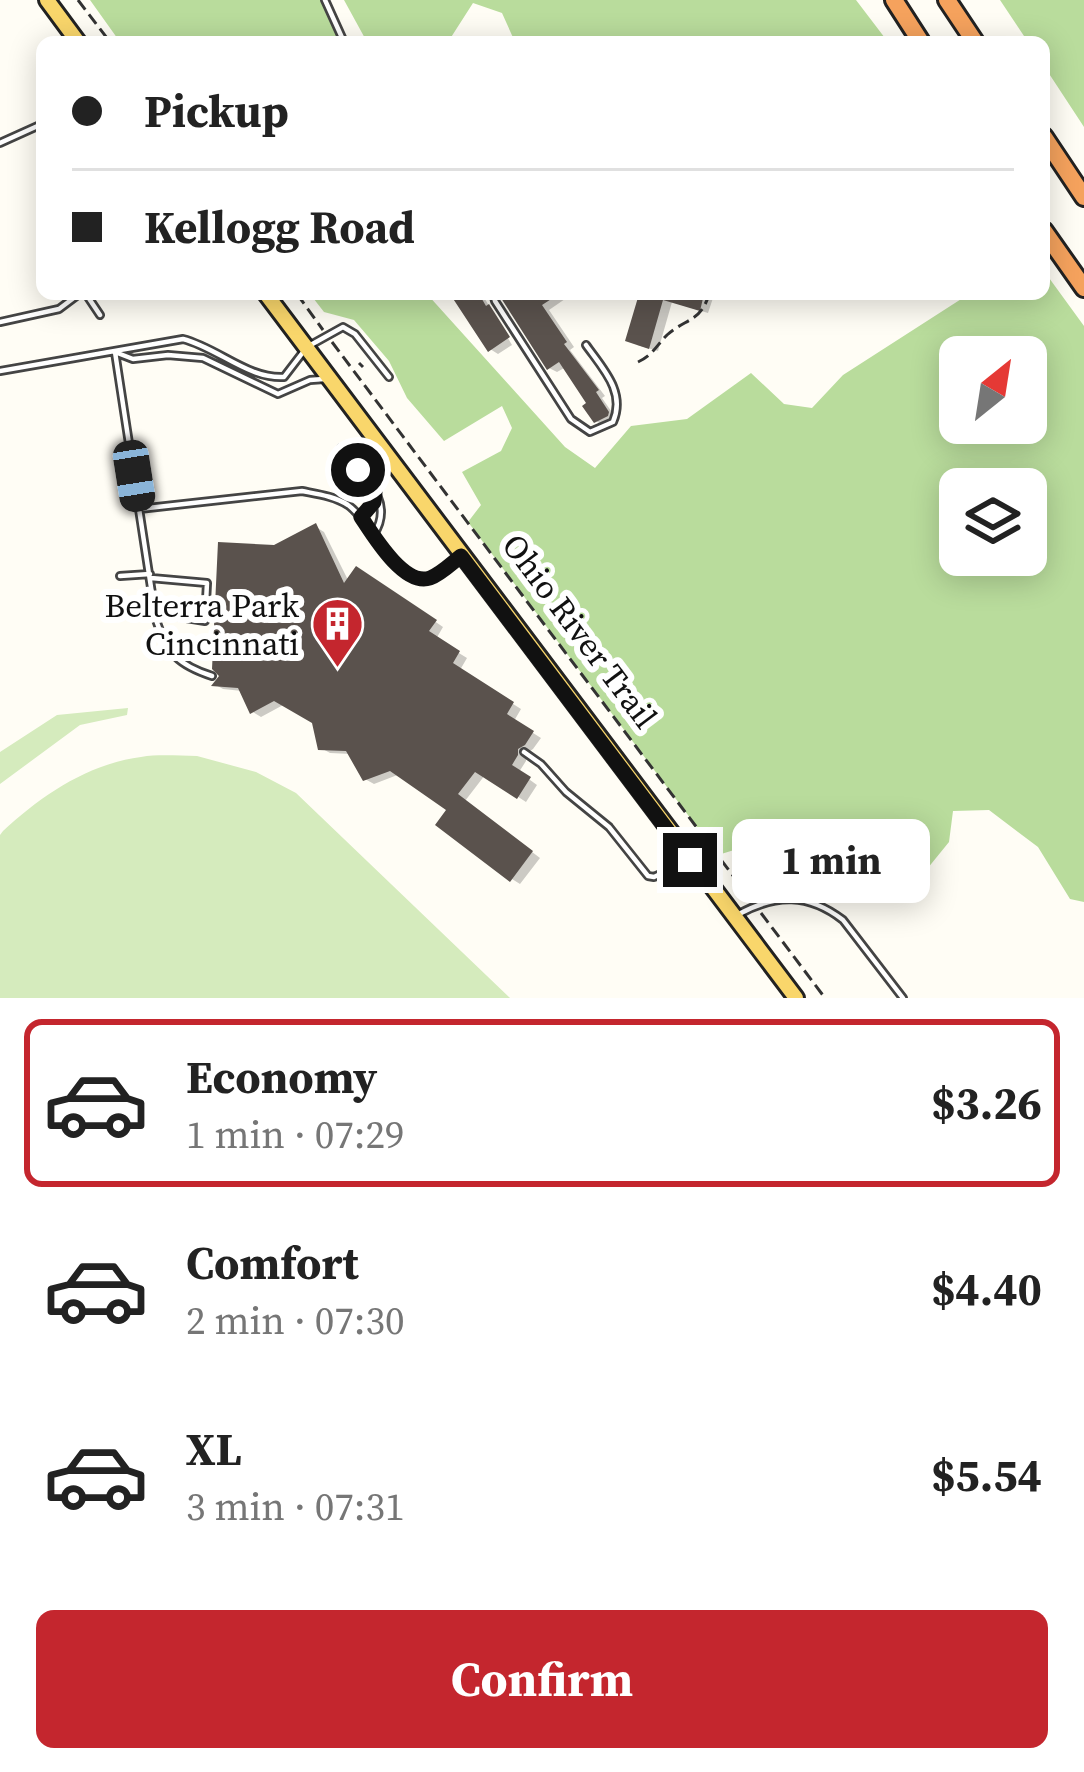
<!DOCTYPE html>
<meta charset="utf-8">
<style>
:root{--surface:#fff;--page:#f2f2f2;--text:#222;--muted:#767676;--line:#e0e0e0;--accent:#c4262e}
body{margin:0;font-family:"Source Serif 4",serif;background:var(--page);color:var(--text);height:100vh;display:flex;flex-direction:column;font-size:45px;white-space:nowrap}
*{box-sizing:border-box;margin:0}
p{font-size:39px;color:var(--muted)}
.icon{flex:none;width:66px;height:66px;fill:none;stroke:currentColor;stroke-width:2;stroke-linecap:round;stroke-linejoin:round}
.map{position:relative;height:998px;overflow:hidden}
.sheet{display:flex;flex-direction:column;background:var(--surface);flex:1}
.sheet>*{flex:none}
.top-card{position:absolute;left:36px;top:36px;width:1014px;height:264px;border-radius:18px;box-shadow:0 6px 30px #0003;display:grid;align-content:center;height:264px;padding:0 36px;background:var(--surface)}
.needle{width:78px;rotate:30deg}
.buttons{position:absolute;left:939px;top:336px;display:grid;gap:24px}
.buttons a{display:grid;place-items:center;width:108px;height:108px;border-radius:18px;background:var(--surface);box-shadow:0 6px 30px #0003;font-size:60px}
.end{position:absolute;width:54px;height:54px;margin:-27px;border:15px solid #111;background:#fff;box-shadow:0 0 0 6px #fff}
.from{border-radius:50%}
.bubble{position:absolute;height:84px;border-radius:18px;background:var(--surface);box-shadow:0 6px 30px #0003;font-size:39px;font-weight:700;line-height:84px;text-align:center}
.car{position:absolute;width:36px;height:72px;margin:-36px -18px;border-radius:15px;box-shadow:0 0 9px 3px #0007;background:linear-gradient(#222 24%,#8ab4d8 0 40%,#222 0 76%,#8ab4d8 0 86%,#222 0)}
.top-card b{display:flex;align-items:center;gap:42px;height:114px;font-size:45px}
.top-card b+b{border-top:3px solid var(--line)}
.top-card i{width:30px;height:30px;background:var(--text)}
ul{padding:21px 0 0;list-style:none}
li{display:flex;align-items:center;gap:36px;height:168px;margin:0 24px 18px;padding:0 12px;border:6px solid transparent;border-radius:18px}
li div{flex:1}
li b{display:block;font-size:45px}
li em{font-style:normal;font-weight:700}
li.active{border-color:var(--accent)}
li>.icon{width:108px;height:108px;stroke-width:1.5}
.cta{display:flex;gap:24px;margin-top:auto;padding:24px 36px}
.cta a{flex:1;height:138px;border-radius:18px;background:var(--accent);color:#fff;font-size:48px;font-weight:700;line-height:138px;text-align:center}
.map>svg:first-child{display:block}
</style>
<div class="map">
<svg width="1084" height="998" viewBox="0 0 1084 998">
<rect width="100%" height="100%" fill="#fffdf5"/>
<path fill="#d5ebbd" d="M128,708l-1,7 -47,10 -80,59v-32l57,-37z
M197,756l59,16 40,21 214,205h-510v-163l3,-4c38,-35 84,-67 138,-74 18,-3 38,-1 56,-1z"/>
<path fill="#b9dc9c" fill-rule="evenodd" d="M90,0h235l19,42h-224z
M344,0h512l32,42h-373l-13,-29 -29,-10 -25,39h-81z
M1000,0h84v127l-40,-61v-24h-16z
M1044,271l40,55v576l-14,-3 -32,-52 -49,-37 -36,1 -4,31 -48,59 -36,-2 -40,-48 -55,-12 -52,16 -250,-333 13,-17 -19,-33 39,-21 11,-23 -10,-22 -58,35 -37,-43 -18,-37 -35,-41 -30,-8 -14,-18h117l138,153 30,21 36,-42 56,-7 64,-46 33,31 28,4 31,-33 126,-81h75zM1026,357v66h-66v-66zM1026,489v66h-66v-66z"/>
<path fill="#0003" d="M453,294h29l30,51 -14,9 -8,-5z
M511,294h50l4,5 -16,11 25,37 -4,3 35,46 -3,2 14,20 -12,8 -8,-5 -6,-17 -24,-37 -9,5 -8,-4z
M642,294h71l1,1 -6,18 -36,-11 -14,49 -21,-6z
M316,527l8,5 25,50 17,-8 77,53 -7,12 31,19 -7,12 61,39 -7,12 27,17 -8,11 -7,5v7l-7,11 18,13 -11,17 -41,-27 -20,26 75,57 -20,26 -8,-5 -61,-70 -51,-35 -26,10 -9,-5 -14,-25 -21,-1 -9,-5 -7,-27 -29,-17 -24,13 -8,-5 -11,-21 -19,-2 -7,-4 59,-137z"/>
<path fill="#5a524d" d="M450,294h29l7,12 3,-2 21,33 -22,15z
M504,294h55l-17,11 25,37 -3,2 35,46 -3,2 13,20 -1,4 -14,7 -12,-17 4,-3 -27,-41 -12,8 -46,-72z
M639,294h65l-4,17 -37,-11 -14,49 -24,-8z
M316,523l28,60 12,-17 81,54 -8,11 31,20 -7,12 61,39 -7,12 27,17 -9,14 -7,4v6l-6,10 19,12 -14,22 -42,-27 -17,22 75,57 -23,31 -75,-57 11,-15 -56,-39 -27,10 -17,-30 -28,-1 -6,-27 -38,-22 -24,13 -12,-26 -27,-2 8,-10 -7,-7 6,-127 56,3z"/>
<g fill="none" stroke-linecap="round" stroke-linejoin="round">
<defs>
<path id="service" d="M325,0l19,42
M0,143l42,-19
M86,294l14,21
M493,294l2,7 76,118 19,13 23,-10c13,-30 -10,-53 -27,-77
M0,322l59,-13 20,-15
M115,352l41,268c11,33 22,45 56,56
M115,352l18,7 35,-4 35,3 75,36 32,-14 14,-1
M0,371l183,-32c35,9 65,40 101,38l23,-30 36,-20 12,7 34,43
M341,448c20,26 55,52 33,86
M139,509l163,-18c15,3 32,5 46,14 23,16 44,72 73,74 14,2 30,-15 40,-23
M361,517l13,-15 1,-10
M120,576l30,-2
M151,578l56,5 -2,38 -50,-8
M524,752l17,12 25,28 43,35 39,49 6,1 36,-17
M739,914c37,-20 69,-21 104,6l60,78"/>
<path id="primary" d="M47,0l31,42
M266,294l530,704"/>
<path id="motorway" d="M894,0l27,42
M947,0l28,42
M1044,137l40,60
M1044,231l40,57"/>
</defs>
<use href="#service" stroke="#444" stroke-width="10"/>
<use href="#primary" stroke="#222" stroke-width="20"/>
<use href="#motorway" stroke="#222" stroke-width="22"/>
<path stroke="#333" stroke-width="3" stroke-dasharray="12 6" stroke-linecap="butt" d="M78,0l32,42
M297,294l26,36
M332,342l420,559
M638,362c15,-7 18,-16 29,-27 19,-17 34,-13 42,-41
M359,363l4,4
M761,913l64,85"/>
<use href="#service" stroke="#fff" stroke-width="4.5"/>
<use href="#primary" stroke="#f9d66b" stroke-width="14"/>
<use href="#motorway" stroke="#f5a25d" stroke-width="16"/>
</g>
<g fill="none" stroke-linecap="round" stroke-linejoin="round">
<path stroke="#111" stroke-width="15" d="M358,470l17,22 -1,10 -13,15c12,18 43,70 69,61 11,-4 22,-15 31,-22l229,304"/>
</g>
<defs>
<symbol id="building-pin" viewBox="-11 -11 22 30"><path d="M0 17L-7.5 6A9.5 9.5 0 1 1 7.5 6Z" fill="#c4262e" stroke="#fff"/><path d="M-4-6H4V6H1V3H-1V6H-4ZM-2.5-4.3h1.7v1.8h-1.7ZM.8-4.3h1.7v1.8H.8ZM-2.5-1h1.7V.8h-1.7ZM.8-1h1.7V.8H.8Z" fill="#fff"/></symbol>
</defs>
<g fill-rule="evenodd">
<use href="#building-pin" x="308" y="594" width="59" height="81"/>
</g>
<g text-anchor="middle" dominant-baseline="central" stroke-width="12" stroke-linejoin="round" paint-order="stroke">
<g font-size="33" fill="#111" stroke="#fff" text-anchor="end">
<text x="299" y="605">Belterra Park<tspan x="299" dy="38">Cincinnati</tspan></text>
</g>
<g font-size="33" fill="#111" stroke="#fff">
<text transform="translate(580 631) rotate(53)">Ohio River Trail</text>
</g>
</g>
</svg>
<div class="buttons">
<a><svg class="needle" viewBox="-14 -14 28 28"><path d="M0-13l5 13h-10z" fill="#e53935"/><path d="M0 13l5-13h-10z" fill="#767676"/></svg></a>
<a><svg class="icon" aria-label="layers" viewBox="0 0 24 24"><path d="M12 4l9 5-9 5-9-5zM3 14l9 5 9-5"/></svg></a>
</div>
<i class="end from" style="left:358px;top:470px"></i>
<i class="end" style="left:690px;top:860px"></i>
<div class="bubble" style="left:732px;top:819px;width:198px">1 min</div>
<i class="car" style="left:134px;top:476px;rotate:171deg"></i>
<div class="top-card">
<b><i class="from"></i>Pickup</b>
<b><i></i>Kellogg Road</b>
</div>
</div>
<section class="sheet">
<ul>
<li class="active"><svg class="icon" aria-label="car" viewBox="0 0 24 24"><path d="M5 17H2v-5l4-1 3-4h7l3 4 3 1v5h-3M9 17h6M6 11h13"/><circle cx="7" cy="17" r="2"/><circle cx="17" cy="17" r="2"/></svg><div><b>Economy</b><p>1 min · 07:29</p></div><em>$3.26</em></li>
<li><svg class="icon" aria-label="car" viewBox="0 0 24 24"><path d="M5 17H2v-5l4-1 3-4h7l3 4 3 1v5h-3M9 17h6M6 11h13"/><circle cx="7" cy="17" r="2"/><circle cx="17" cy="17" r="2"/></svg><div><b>Comfort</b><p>2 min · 07:30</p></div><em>$4.40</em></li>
<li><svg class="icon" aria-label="car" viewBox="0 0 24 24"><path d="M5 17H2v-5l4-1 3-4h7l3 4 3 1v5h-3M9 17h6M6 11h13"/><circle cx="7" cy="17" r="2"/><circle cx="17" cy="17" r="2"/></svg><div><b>XL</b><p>3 min · 07:31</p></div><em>$5.54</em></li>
</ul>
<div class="cta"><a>Confirm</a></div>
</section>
